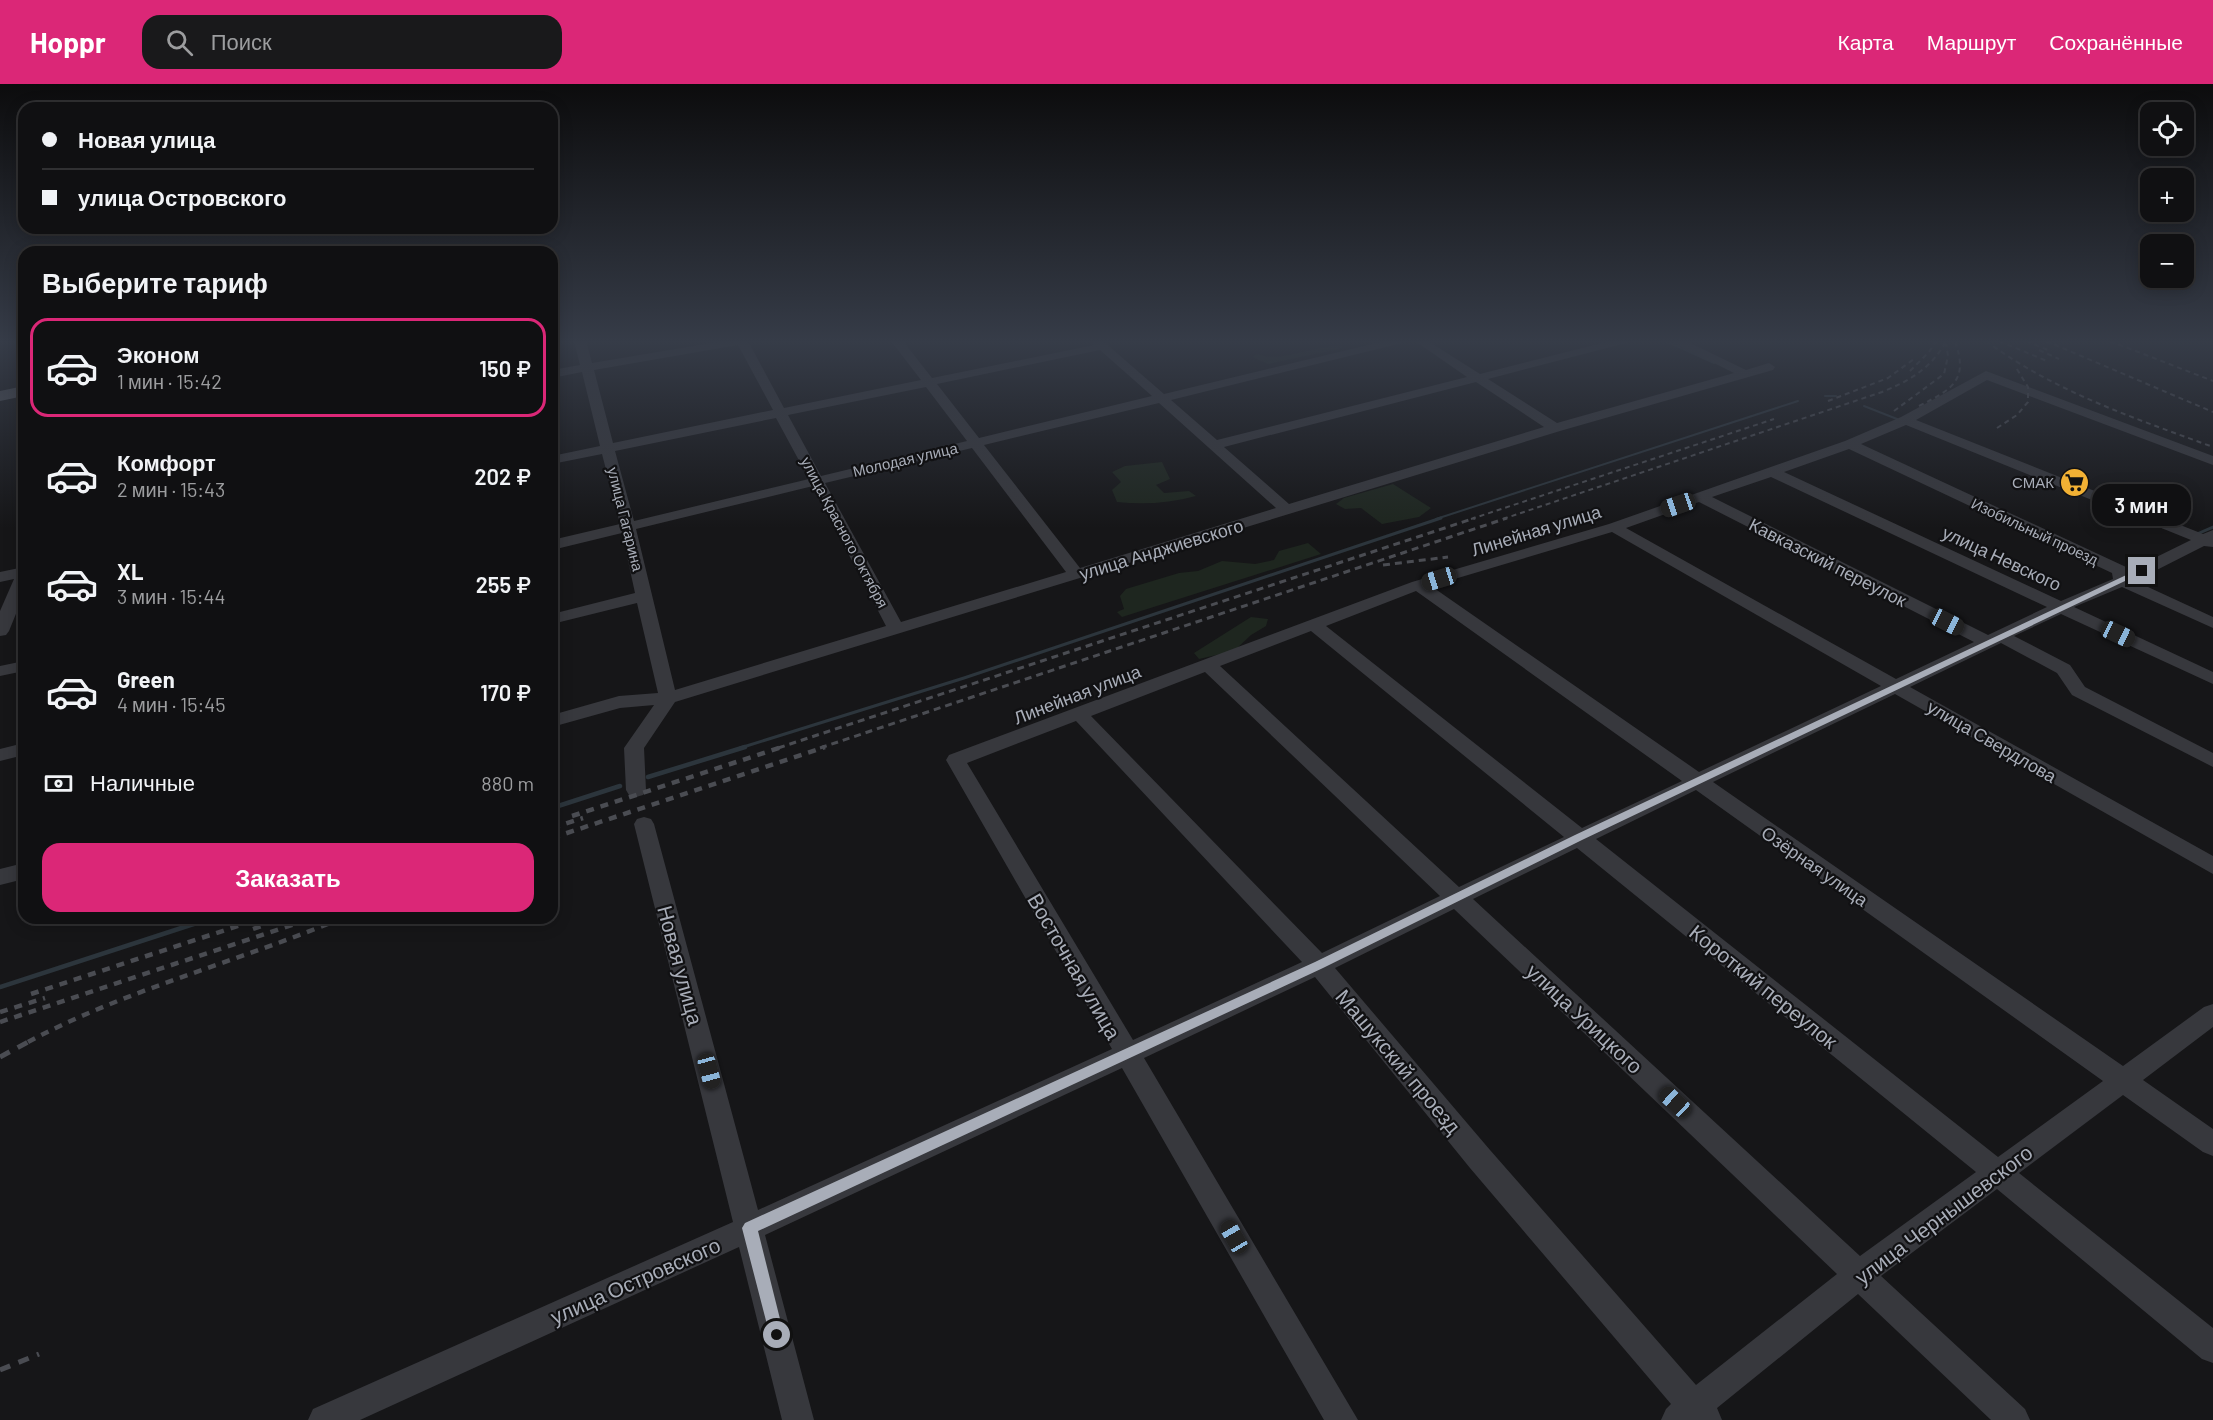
<!DOCTYPE html>
<html lang="ru">
<meta charset="utf-8">
<style>
:root{--surface:#101012;--page:#19191b;--text:#f1f3f6;--muted:#9c9d9f;--line:#303032;--accent:#db2777}
body{margin:0;font-family:Barlow,sans-serif;background:var(--page);color:var(--text);height:100vh;display:flex;flex-direction:column;font-size:22px;white-space:nowrap}
*{box-sizing:border-box;margin:0}
p{font-size:20px;color:var(--muted)}
.icon{flex:none;width:33px;height:33px;fill:none;stroke:currentColor;stroke-width:2;stroke-linecap:round;stroke-linejoin:round}
.map{position:relative;flex:1;overflow:hidden}
.drawer{position:absolute;left:18px;top:162px;width:540px;height:678px;display:flex;flex-direction:column;background:var(--surface);border-radius:18px;box-shadow:0 3px 15px #0003,0 0 0 2px var(--line)}
.drawer>*{flex:none}
.top-card{position:absolute;left:18px;top:18px;width:540px;height:132px;border-radius:18px;box-shadow:0 3px 15px #0003,0 0 0 2px var(--line);display:grid;align-content:center;height:132px;padding:0 24px;background:var(--surface)}
.controls{position:absolute;left:2140px;top:18px;display:grid;gap:12px}
.controls a{display:grid;place-items:center;width:54px;height:54px;border-radius:12px;background:var(--surface);box-shadow:0 3px 15px #0003,0 0 0 2px var(--line);font-size:30px}
.end{position:absolute;width:27px;height:27px;margin:-14px;border:8px solid #a8adb8;background:#111;box-shadow:0 0 0 3px #111}
.from{border-radius:50%}
.bubble{position:absolute;height:42px;border-radius:18px;background:var(--surface);box-shadow:0 3px 15px #0003,0 0 0 2px var(--line);font-size:20px;font-weight:600;line-height:42px;text-align:center}
.car{position:absolute;width:18px;height:36px;margin:-18px -9px;border-radius:8px;box-shadow:0 0 4px 2px #0007;background:linear-gradient(#222 24%,#8ab4d8 0 40%,#222 0 76%,#8ab4d8 0 86%,#222 0)}
.top-card b{display:flex;align-items:center;gap:21px;height:57px;font-size:22px}
.top-card b+b{border-top:2px solid var(--line)}
.top-card i{width:15px;height:15px;background:var(--text)}
ul{padding:0;list-style:none}
li{display:flex;align-items:center;gap:18px;height:99px;margin:0 12px 9px;padding:0 12px;border:3px solid transparent;border-radius:18px}
li div{flex:1}
li b{display:block;font-size:22px}
li em{font-style:normal;font-weight:600}
li.active{border-color:var(--accent)}
li>.icon{width:54px;height:54px;stroke-width:1.5}
h2{padding:0 24px;font-size:27px;line-height:72px}
.pay{display:flex;align-items:center;gap:15px;height:66px;padding:0 24px;font-size:22px}
.pay p{margin-inline-start:auto}
.cta{display:flex;gap:12px;margin-top:auto;padding:12px 24px}
.cta a{flex:1;height:69px;border-radius:18px;background:var(--accent);color:#fff;font-size:24px;font-weight:600;line-height:69px;text-align:center}
header{display:flex;align-items:center;gap:36px;box-sizing:border-box;height:84px;padding:0 30px;background:var(--accent);color:#fff}
header strong{font-size:28px}
nav{display:flex;gap:33px;margin-inline-start:auto;font-size:21px}
.search{width:420px;height:54px;background:var(--page);display:flex;align-items:center;gap:15px;box-sizing:border-box;padding:0 21px;border-radius:18px;color:var(--muted);font-size:22px}
.map>svg:first-child{display:block}
</style>
<header>
<strong>Hoppr</strong>
<div class="search"><svg class="icon" aria-label="search" viewBox="0 0 24 24"><circle cx="10" cy="10" r="6"/><path d="M15 15l6 6"/></svg>Поиск</div>
<nav><a>Карта</a><a>Маршрут</a><a>Сохранённые</a></nav>
</header>
<div class="map">
<svg width="2213" height="1336" viewBox="0 0 2213 1336">
<rect width="100%" height="100%" fill="#161618"/>
<path fill="#1e261f" d="M1344,262l-5,3 -71,15 -16,-7 5,-3c26,10 58,-10 87,-8z
M1162,378l8,17 -14,6 8,8 25,-2 7,5c-26,7 -52,9 -79,6l-5,-12 9,-8 -9,-10 13,-6z
M1393,400l38,24 -12,9 -37,7 -21,-16 -16,1 -9,-5 8,-6z
M1308,459l13,11 -199,63 -5,-5 7,-3 -4,-13 6,-7 53,-16 19,-2 24,-10 33,3 19,-4 5,-9z
M1251,533l17,2 -2,7 -15,9 -17,16 -35,8 -5,-6z"/>
<g fill="none" stroke-linecap="round" stroke-linejoin="round">
<path stroke="#2c353c" stroke-width="2" d="M1666,257l48,22
M1825,312h11
M1864,322l33,13
M1436,435l362,-118"/>
<path stroke="#2c353c" stroke-width="3" d="M2197,450l16,-7
M740,664l224,-70 477,-160"/>
<path stroke="#2c353c" stroke-width="4.5" d="M648,693l97,-30
M552,724l68,-22
M0,903l212,-69"/>
<path fill="#37383d" fill-rule="evenodd" d="M574,257h12l6,22 131,-22h25l36,67 137,-28 -30,-39h12l29,37 162,-33 -3,-4h12l61,53 221,-53h19l-2,2 -231,57 46,40 250,-63 -52,-36h13l52,33 130,-33h18l-2,2 -138,36 69,44 177,-50 -60,-30 -2,-2h14l60,29 23,-7 6,4 -2,3 -213,61 -885,271 -31,46 2,42 -3,5 -7,2 -7,-2 -3,-5 -2,-42 30,-43 -34,3 -68,19v-12l67,-19 39,-3 -21,-90 -85,21v-10l83,-21 -13,-60 -70,17v-10l68,-16 -18,-70 -50,10v-8l48,-10 -18,-74 -30,6v-8l28,-5zM738,261l35,65 -160,33 -19,-73zM1100,266l52,46 -173,42 -42,-54zM1476,298l68,45 -255,77 -65,-57zM926,303l41,54 -146,35 -33,-61zM1159,319l117,105 -196,60 -96,-123zM776,334l33,61 -175,42 -19,-70zM972,364l94,124 -165,50 -76,-139zM813,402l73,140 -211,64 -39,-161z
M1986,287l227,85v9l-226,-85 -71,40 287,114 10,-4v17l-9,-1 -69,35 78,36v11l-91,-41 -48,20 139,65v12l-152,-70 -47,22 56,29 15,22 128,66v14l-141,-72 -15,-22 -56,-30 -91,44 303,169v18l-318,-180 -182,88 410,284 81,-59 9,-3v23l-70,53 70,49v27l-10,-4 -80,-57 -104,78 194,155v35l-11,-4 -205,-170 -116,87 144,133 5,11h-39l-133,-126 -141,114 5,12h-61l5,-11 5,-5 -201,-236 -155,-191 -171,81 214,362h-34l-202,-352 -357,167 49,185h-32l-43,-173 -379,173h-52l5,-11 420,-187 -99,-398 3,-5 7,-2 7,2 3,5 104,386 354,-161 -166,-289 3,-5 463,-173 197,-58 236,-83 56,-24zM1906,341l285,115 -63,31 -2,-4 -265,-123zM1849,365l263,124 1,6 -52,22 -277,-129zM1771,393l276,130 -59,28 -276,-138zM1699,418l275,140 -78,37 -270,-151zM1612,448l269,154 -182,86 -268,-186zM1416,507l266,190 -100,47 -256,-202zM1311,547l253,206 -105,50 -239,-221zM1205,588l235,224 -118,57 -231,-237zM1076,637l226,241 -169,78 -166,-277zM1696,706l407,291 -105,76 -402,-318zM1577,764l399,324 -116,84 -387,-357zM1454,825l383,365 -141,111 -206,-235 -155,-182z
M24,483v27l-15,37 -3,4 -6,1v-25l14,-32 -14,3v-10z
M24,577v10l-24,5v-10z
M24,659v12l-24,6v-12z
M24,779v16l-24,6v-16z"/>
<path fill="#53555c" fill-rule="evenodd" d="M24,302v10l-24,5v-10z"/>
<path stroke="#4a4c52" stroke-width="2" stroke-dasharray="5 4" stroke-linecap="butt" d="M1986,257c69,51 148,77 227,106
M1999,257l48,20
M2026,257l22,9
M2046,257l167,71
M2110,257l103,40
M2039,266l20,9
M1910,287l19,-19 7,-11
M1828,317l60,-23 26,-19
M1919,322c33,-17 50,-25 36,-65
M1894,327l50,-37 4,-18 -2,-13
M1997,344l20,-13 11,-13v-15l-13,-21
M1471,435l303,-100
M1503,435l379,-127c27,-11 50,-24 64,-51"/>
<path stroke="#4a4c52" stroke-width="3" stroke-dasharray="7 5" stroke-linecap="butt" d="M1383,481l65,-8
M778,664l697,-230
M820,664l687,-230"/>
<path stroke="#4a4c52" stroke-width="4.5" stroke-dasharray="8 7" stroke-linecap="butt" d="M572,732l210,-69
M552,744l31,-10
M552,754l273,-91
M253,845l31,-11
M31,910l231,-76
M0,928l45,-14
M0,938l313,-104
M28,958c99,-53 210,-80 314,-124"/>
<path stroke="#4a4c52" stroke-width="5" stroke-dasharray="11 9" stroke-linecap="butt" d="M0,973l30,-16
M0,1286l39,-16"/>
</g>
<linearGradient id="sky" x2="0" y2="1"><stop stop-color="#0c0c0d"/><stop offset="0.58" stop-color="#363c48"/><stop offset="1" stop-color="#363c48" stop-opacity="0"/></linearGradient>
<rect width="2213" height="444" fill="url(#sky)"/>
<path fill="#a8adb8" d="M2139,485l7,2 -564,269 -259,128 -565,263 26,104 -2,5 -5,2 -6,-2 -29,-112 3,-5 570,-261 260,-127z"/>
<defs>
<symbol id="supermarket-disc" viewBox="-11 -11 22 22"><circle r="9.5" fill="#f2b134" stroke="#111113"/><path d="M-6-5.5h2.5l.6 2H6L4.5 2H-2.5L-4.4-4H-6ZM-1.5 3.2a1.3 1.3 0 1 0 .1 0ZM3 3.2a1.3 1.3 0 1 0 .1 0Z" fill="#111"/></symbol>
</defs>
<g fill-rule="evenodd">
<use href="#supermarket-disc" x="2058" y="382" width="33" height="33"/>
</g>
<g text-anchor="middle" dominant-baseline="central" stroke-width="4.5" stroke-linejoin="round" paint-order="stroke">
<g font-size="15" fill="#a8adb8" stroke="#111113">
<text transform="translate(905 375) rotate(-13)">Молодая улица</text>
<text transform="translate(626 435) rotate(76)">улица Гагарина</text>
<text transform="translate(2035 447) rotate(25)">Изобильный проезд</text>
<text transform="translate(845 448) rotate(62)">улица Красного Октября</text>
</g>
<g font-size="15" fill="#a8adb8" stroke="#111113" text-anchor="end">
<text x="2054" y="398">СМАК</text>
</g>
<g font-size="18" fill="#a8adb8" stroke="#111113">
<text transform="translate(1536 446) rotate(-17)">Линейная улица</text>
<text transform="translate(1161 465) rotate(-17)">улица Анджиевского</text>
<text transform="translate(2002 474) rotate(25)">улица Невского</text>
<text transform="translate(1828 478) rotate(27)">Кавказский переулок</text>
<text transform="translate(1077 610) rotate(-21)">Линейная улица</text>
<text transform="translate(1992 657) rotate(30)">улица Свердлова</text>
<text transform="translate(1815 782) rotate(35)">Озёрная улица</text>
</g>
<g font-size="21" fill="#a8adb8" stroke="#111113">
<text transform="translate(681 881) rotate(75)">Новая улица</text>
<text transform="translate(1075 882) rotate(60)">Восточная улица</text>
<text transform="translate(1764 902) rotate(39)">Короткий переулок</text>
<text transform="translate(1585 934) rotate(43)">улица Урицкого</text>
<text transform="translate(1399 977) rotate(50)">Машукский проезд</text>
<text transform="translate(1943 1130) rotate(-37)">улица Чернышевского</text>
<text transform="translate(635 1196) rotate(-24)">улица Островского</text>
</g>
</g>
</svg>
<div class="controls">
<a><svg class="icon" aria-label="locate" viewBox="0 0 24 24"><circle cx="12" cy="12" r="6"/><path d="M12 2v4M12 18v4M2 12h4M18 12h4"/></svg></a>
<a>+</a>
<a>−</a>
</div>
<i class="end from" style="left:777px;top:1251px"></i>
<i class="end" style="left:2142px;top:487px"></i>
<div class="bubble" style="left:2092px;top:400px;width:99px">3 мин</div>
<i class="car" style="left:1678px;top:421px;rotate:251deg"></i>
<i class="car" style="left:1439px;top:495px;rotate:253deg"></i>
<i class="car" style="left:1947px;top:538px;rotate:117deg"></i>
<i class="car" style="left:2118px;top:550px;rotate:115deg"></i>
<i class="car" style="left:709px;top:987px;rotate:165deg"></i>
<i class="car" style="left:1675px;top:1018px;rotate:313deg"></i>
<i class="car" style="left:1234px;top:1153px;rotate:330deg"></i>
<div class="top-card">
<b><i class="from"></i>Новая улица</b>
<b><i></i>улица Островского</b>
</div>
<section class="drawer">
<h2>Выберите тариф</h2>
<ul>
<li class="active"><svg class="icon" aria-label="car" viewBox="0 0 24 24"><path d="M5 17H2v-5l4-1 3-4h7l3 4 3 1v5h-3M9 17h6M6 11h13"/><circle cx="7" cy="17" r="2"/><circle cx="17" cy="17" r="2"/></svg><div><b>Эконом</b><p>1 мин · 15:42</p></div><em>150 ₽</em></li>
<li><svg class="icon" aria-label="car" viewBox="0 0 24 24"><path d="M5 17H2v-5l4-1 3-4h7l3 4 3 1v5h-3M9 17h6M6 11h13"/><circle cx="7" cy="17" r="2"/><circle cx="17" cy="17" r="2"/></svg><div><b>Комфорт</b><p>2 мин · 15:43</p></div><em>202 ₽</em></li>
<li><svg class="icon" aria-label="car" viewBox="0 0 24 24"><path d="M5 17H2v-5l4-1 3-4h7l3 4 3 1v5h-3M9 17h6M6 11h13"/><circle cx="7" cy="17" r="2"/><circle cx="17" cy="17" r="2"/></svg><div><b>XL</b><p>3 мин · 15:44</p></div><em>255 ₽</em></li>
<li><svg class="icon" aria-label="car" viewBox="0 0 24 24"><path d="M5 17H2v-5l4-1 3-4h7l3 4 3 1v5h-3M9 17h6M6 11h13"/><circle cx="7" cy="17" r="2"/><circle cx="17" cy="17" r="2"/></svg><div><b>Green</b><p>4 мин · 15:45</p></div><em>170 ₽</em></li>
</ul>
<div class="pay"><svg class="icon" aria-label="cash" viewBox="0 0 24 24"><path d="M3 7h18v10H3z"/><circle cx="12" cy="12" r="2"/></svg>Наличные<p>880 m</p></div>
<div class="cta"><a>Заказать</a></div>
</section>
</div>
